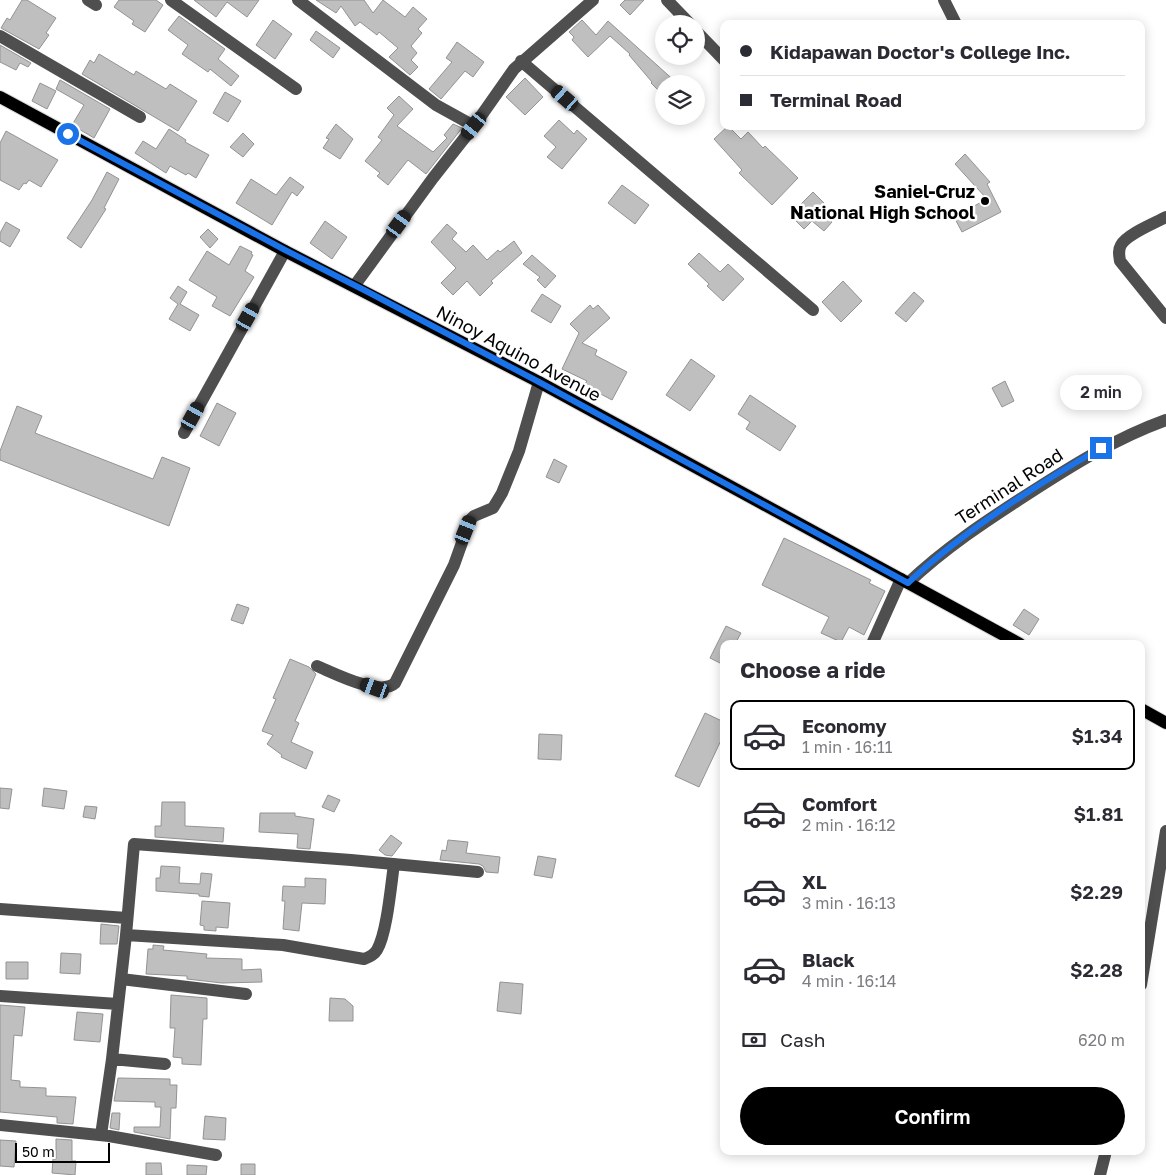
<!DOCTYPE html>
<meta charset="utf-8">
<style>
:root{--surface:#fff;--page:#f7f7f7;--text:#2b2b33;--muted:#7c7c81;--line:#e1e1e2;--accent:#000}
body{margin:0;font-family:"Golos Text",sans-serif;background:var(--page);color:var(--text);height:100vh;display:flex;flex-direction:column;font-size:19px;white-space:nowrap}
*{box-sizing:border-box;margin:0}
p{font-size:16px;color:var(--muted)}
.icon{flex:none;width:28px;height:28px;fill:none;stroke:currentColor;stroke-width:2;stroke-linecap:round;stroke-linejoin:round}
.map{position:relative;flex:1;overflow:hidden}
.sheet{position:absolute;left:720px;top:640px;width:425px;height:515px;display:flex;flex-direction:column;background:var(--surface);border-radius:10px;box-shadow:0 2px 12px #0003}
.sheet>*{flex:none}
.hud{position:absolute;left:720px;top:20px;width:425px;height:110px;border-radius:10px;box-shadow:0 2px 12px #0003;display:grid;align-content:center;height:110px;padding:0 20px;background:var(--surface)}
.fabs{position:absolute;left:655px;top:15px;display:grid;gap:10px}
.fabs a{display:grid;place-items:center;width:50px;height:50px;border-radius:50%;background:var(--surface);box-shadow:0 2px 12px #0003;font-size:25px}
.scale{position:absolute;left:15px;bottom:12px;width:95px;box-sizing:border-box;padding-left:5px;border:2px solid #000;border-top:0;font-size:14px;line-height:18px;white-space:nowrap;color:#000;-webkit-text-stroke:4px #fff;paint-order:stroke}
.end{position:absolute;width:22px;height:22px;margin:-11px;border:6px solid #1a73e8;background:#fff;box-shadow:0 0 0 2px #fff}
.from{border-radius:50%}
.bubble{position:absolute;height:35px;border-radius:18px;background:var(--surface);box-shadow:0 2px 12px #0003;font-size:16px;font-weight:600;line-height:35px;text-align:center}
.car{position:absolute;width:15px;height:30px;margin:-15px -8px;border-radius:6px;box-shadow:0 0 4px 1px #0007;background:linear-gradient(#222 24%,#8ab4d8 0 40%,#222 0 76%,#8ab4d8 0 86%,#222 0)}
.hud b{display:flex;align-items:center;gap:18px;height:48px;font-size:19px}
.hud b+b{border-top:1px solid var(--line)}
.hud i{width:12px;height:12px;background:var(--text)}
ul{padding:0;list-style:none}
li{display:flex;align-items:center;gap:15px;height:70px;margin:0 10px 8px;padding:0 10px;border:2px solid transparent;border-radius:10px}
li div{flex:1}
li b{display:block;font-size:19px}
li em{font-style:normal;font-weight:600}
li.selected{border-color:var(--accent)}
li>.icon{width:45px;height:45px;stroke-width:1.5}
h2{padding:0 20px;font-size:22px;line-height:60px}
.pay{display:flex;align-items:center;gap:12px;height:55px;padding:0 20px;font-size:19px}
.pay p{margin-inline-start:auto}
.primary-button{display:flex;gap:10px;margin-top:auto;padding:10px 20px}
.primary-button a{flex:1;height:58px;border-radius:30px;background:var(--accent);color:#fff;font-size:20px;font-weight:600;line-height:58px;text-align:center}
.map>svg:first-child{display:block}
</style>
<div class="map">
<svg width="1166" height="1175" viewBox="0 0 1166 1175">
<rect width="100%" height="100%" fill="#fff"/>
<path fill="#bfbfbf" stroke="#939393" d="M22,0h5l29,18 -10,15 3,2 -10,14 -38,-21 6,-10 3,2z
M119,0h37l7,5 -18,27 -13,-8 2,-3 -20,-14z
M194,0h65l-12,17 -20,-15 -11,15z
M316,0h48l9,13 10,-13 22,17 8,-10 14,12 -9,10 4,4 -11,13 6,7 -6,7 7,7 -8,8 -21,-18 9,-9 -19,-16 -2,3 -17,-13 -5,4 -14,-20 -5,7z
M625,0h19l-14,15 -10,-10z
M179,16l46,33 -7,10 21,17 -8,10 -21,-17 -2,3 -26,-18 6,-9 -20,-15z
M273,20l19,14 -17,25 -19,-14z
M582,20l14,15 12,-14 70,63h-14v12l-13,-13 1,-1 -23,-27 1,-1 -20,-18 -22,21 -16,-17 2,-3 -5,-5z
M316,31l24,17 -7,10 -23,-18z
M457,42l27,20 -11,15 -8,-6 -24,28 -12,-10 23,-27 -6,-4z
M0,45l31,18 -3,4 -8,-4 -4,7 -16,-8z
M99,54l35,21 2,-4 30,18 4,-5 27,17 -19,30 -96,-57 8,-14 4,3z
M525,78l18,19 -18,18 -19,-18z
M60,80l50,29 -16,29 -22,-13 12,-20 -28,-16z
M40,83l16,8 -9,18 -15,-8z
M225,92l16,9 -13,21 -15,-9z
M399,96l14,13 -16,17 36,26 14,-14 -3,-3 9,-11 9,4 -36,46 -18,-14 -20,25 -11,-9 3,-3 -15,-12 17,-21 -4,-3 16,-22 -7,-7z
M559,120l15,14 3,-4 10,9 -25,30 -15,-12 9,-10 -12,-11z
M336,124l17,15 -13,20 -17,-11 6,-9 -3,-1z
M728,126l13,13 7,-7 15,16 2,-2 33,32 -26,27 -33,-32 3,-3 -28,-31z
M169,129l17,11 -1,2 24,13 -13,23 -8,-5 -2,2 -16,-9 -4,7 -31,-20 8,-12 13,8z
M6,131l52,29 -17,27 -12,-7 -3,4 -2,-1 -5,7 -19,-10v-37z
M243,133l11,11 -11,13 -13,-10z
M965,154l25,28 -3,2 14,28 -39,20 -8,-15 33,-18 -32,-35z
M107,172l12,7 -15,29 2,1 -25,39 -14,-10 25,-38z
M290,177l14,10 -7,9 -5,-4 -20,33 -36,-22 15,-24 25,16z
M622,185l27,20 -14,19 -27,-21z
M813,192l14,14 -6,5 11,11 -8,9 -12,-10 -8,8 -14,-14z
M325,221l22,16 -15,22 -22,-16z
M6,222l14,8 -10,17 -10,-6v-8z
M447,224l10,9 -5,6 14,13 7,-7 14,15 11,-10 2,2 14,-11 8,12 -31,28 2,2 -13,13 -13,-15 -14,14 -12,-12 15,-15 -25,-26z
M208,229l10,10 -8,9 -10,-11z
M240,246l12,6 -1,2 2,1 -8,16 9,6 -24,39 -18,-10 5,-9 -28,-17 18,-29 22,14z
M699,253l21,19 8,-8 16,15 -21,22 -16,-15 2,-2 -21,-20z
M532,255l24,21 -11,12 -8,-8 3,-3 -17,-13z
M843,281l19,20 -21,21 -19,-20z
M178,286l9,6 -7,12 19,11 -9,16 -21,-12 9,-15 -8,-6z
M914,292l10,9 -18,21 -11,-9z
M542,294l19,12 -10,17 -20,-12z
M590,305l3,4 5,-4 12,13 -28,25 15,7 -2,5 32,17 -15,28 -28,-15 3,-4 -25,-12 17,-36 -9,-9z
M691,359l24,17 -25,35 -24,-16z
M1005,381l9,20 -12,6 -10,-19z
M750,395l46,31 -16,25 -34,-22 4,-7 -12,-8z
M217,403l19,10 -17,33 -19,-10z
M17,406l25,10 -7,17 118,46 9,-22 28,11 -21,58 -169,-66v-9z
M554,459l13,7 -8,17 -13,-6z
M784,538l87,42 -2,3 16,8 -21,44 -15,-8 -8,15 -20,-9 8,-16 -67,-32z
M237,604l12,4 -6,16 -12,-4z
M1024,609l15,10 -10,16 -16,-10z
M726,626l15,7 -6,11h-11v21l-14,-7z
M290,659l19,8 7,7 -21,47 4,2 -8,19 22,10 -7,17 -25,-12 1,-2 -15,-11 6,-9 -11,-4 14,-32 -3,-1z
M705,713l19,9v12l-25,53 -24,-11z
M539,734l23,1 -1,25 -23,-1z
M0,788l12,1 -3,20 -9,-1z
M44,788l23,3 -3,18 -22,-3z
M328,795l12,5 -6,12 -12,-5z
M162,802h23v24l39,2 -1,14 -68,-5v-11h6z
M85,806l12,1 -2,12 -12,-2z
M260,813h35v3l19,3 -4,30 -13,-1 1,-14 -39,-2z
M391,835l11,8 -10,13 -7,-1 -6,-5z
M448,840l20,2 -2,11 34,4 -2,16 -12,-1 -3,-6 -4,-2 -39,-4 2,-10 4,1z
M538,856l18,3 -4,19 -18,-3z
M161,866l19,1 -1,16 21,1 1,-11 11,1 -3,23 -10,-1v-2l-43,-3v-13h4z
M305,878l21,1 -1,25 -23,-1 -3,28 -16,-2 2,-28h-3l1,-15 22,1z
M202,901l28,2 -2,25 -12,-1v4l-12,-1v-4l-4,-1z
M101,924l18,2 -2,18h-17z
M153,945l11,1 -1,4 44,4 -1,4 36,1v11l19,-1 1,13 -40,1 -35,-4v-3l-41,-2 2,-25h5z
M61,953l20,1 -1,20 -20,-1z
M6,962h22v17h-22z
M500,982l23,2 -2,30 -24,-3z
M171,995l36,3v21h-4l-2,46 -19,-1v-6l-9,-1 2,-29h-5z
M330,998l15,1 8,7v15h-24z
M0,1005l25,2 -3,29 -8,-1 -3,45 9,1v6l26,1v8l30,1 -3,27 -16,-1v-6l-57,-5z
M77,1012l26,2 -3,28 -26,-2z
M118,1078l52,1v6h7l-1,23h-5l-1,31 -36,-7v-5h26l1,-20h-6v-5l-41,-1z
M112,1113h8l-1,17 -9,-2z
M205,1116l21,2 -1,22 -22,-1z
M56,1139l16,1v21h4l-1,14 -23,-2 1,-14h3z
M0,1140l16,1 -2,26 -14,-1z
M146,1163h15l1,12h-16z
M241,1164h14v11h-14z
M187,1165l20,1 -1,9h-19z"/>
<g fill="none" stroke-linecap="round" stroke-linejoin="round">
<defs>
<path id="major" d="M0,97l285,154 254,131 481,262
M1141,709l25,14"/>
</defs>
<use href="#major" stroke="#dbdbdb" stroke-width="14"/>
<path stroke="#4f4f4f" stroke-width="12" d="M88,0l8,5
M171,0l125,89
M298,0l138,105 38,21
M667,0l23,24
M944,0l12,24
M696,31l28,29
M0,36l140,81
M521,61l292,249
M1166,217c-11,6 -39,17 -45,28 -3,5 -2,10 -1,16l46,57
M355,285l78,-107 41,-52 40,-57 79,-69
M184,433l101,-182
M908,583c37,-35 78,-62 120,-89 45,-29 88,-56 138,-74
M872,644l29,-65
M317,666c17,7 63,31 78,17l59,-118 16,-45 4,-4 19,-8 9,-15 17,-42 20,-69
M0,909l127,9
M126,935l157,10 81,14c6,-2 10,-4 13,-9 10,-17 14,-65 17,-86
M121,979l125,15
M1141,985l25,-154
M0,996l118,8
M165,1064l-53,-5 14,-124 8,-91 217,16 127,12
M0,1125l109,11 107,19
M101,1135l11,-76
M1100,1175l6,-24"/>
<use href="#major" stroke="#000" stroke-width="12"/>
</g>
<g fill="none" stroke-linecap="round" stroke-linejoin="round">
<path stroke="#1a73e8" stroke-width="6" d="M68,134l217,116 81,41 173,91 369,201c55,-52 128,-98 193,-135"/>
</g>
<circle fill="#000" stroke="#fff" stroke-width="2" cx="985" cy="201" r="5"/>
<g text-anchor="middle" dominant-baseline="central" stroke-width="5" stroke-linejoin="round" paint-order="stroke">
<g font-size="18" font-weight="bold" fill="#000" stroke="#fff" text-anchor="end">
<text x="975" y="191">Saniel-Cruz<tspan x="975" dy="21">National High School</tspan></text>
</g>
<g font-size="18" fill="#000" stroke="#fff">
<text transform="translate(519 353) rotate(28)">Ninoy Aquino Avenue</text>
<text transform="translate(1009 486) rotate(-33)">Terminal Road</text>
</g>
</g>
</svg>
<div class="fabs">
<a><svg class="icon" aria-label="locate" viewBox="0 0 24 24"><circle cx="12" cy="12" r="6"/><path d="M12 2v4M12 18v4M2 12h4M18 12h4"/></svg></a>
<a><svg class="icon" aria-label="layers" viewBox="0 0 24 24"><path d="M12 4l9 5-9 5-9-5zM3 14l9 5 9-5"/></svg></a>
</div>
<div class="scale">50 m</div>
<i class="end from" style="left:68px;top:134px"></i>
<i class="end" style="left:1101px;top:448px"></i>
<div class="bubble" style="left:1060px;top:375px;width:82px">2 min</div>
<i class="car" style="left:565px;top:98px;rotate:311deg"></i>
<i class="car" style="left:474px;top:126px;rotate:219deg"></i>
<i class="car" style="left:399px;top:224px;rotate:36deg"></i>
<i class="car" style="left:248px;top:317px;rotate:29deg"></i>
<i class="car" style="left:193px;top:416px;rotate:29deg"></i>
<i class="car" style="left:466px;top:530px;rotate:22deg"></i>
<i class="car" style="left:375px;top:688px;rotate:290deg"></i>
<div class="hud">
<b><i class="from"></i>Kidapawan Doctor's College Inc.</b>
<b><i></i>Terminal Road</b>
</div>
<section class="sheet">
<h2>Choose a ride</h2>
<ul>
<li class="selected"><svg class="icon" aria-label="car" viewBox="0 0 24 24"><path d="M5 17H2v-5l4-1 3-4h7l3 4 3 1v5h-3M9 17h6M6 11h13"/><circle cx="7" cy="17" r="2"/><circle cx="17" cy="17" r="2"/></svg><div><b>Economy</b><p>1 min · 16:11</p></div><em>$1.34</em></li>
<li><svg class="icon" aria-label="car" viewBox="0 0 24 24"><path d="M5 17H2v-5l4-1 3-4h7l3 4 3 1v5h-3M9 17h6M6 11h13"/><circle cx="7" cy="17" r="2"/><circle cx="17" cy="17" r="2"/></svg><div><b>Comfort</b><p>2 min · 16:12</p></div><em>$1.81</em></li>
<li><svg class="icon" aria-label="car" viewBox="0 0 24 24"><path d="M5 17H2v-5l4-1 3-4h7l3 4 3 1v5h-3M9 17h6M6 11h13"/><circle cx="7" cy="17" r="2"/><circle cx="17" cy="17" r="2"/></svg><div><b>XL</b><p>3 min · 16:13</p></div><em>$2.29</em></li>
<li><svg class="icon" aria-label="car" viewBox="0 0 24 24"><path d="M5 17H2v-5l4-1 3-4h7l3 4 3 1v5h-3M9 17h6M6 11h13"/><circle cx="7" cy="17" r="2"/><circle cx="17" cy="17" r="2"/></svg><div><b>Black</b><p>4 min · 16:14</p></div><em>$2.28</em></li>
</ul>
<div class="pay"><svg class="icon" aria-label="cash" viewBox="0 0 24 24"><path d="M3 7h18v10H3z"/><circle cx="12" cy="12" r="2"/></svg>Cash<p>620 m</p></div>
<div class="primary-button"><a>Confirm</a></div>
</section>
</div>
